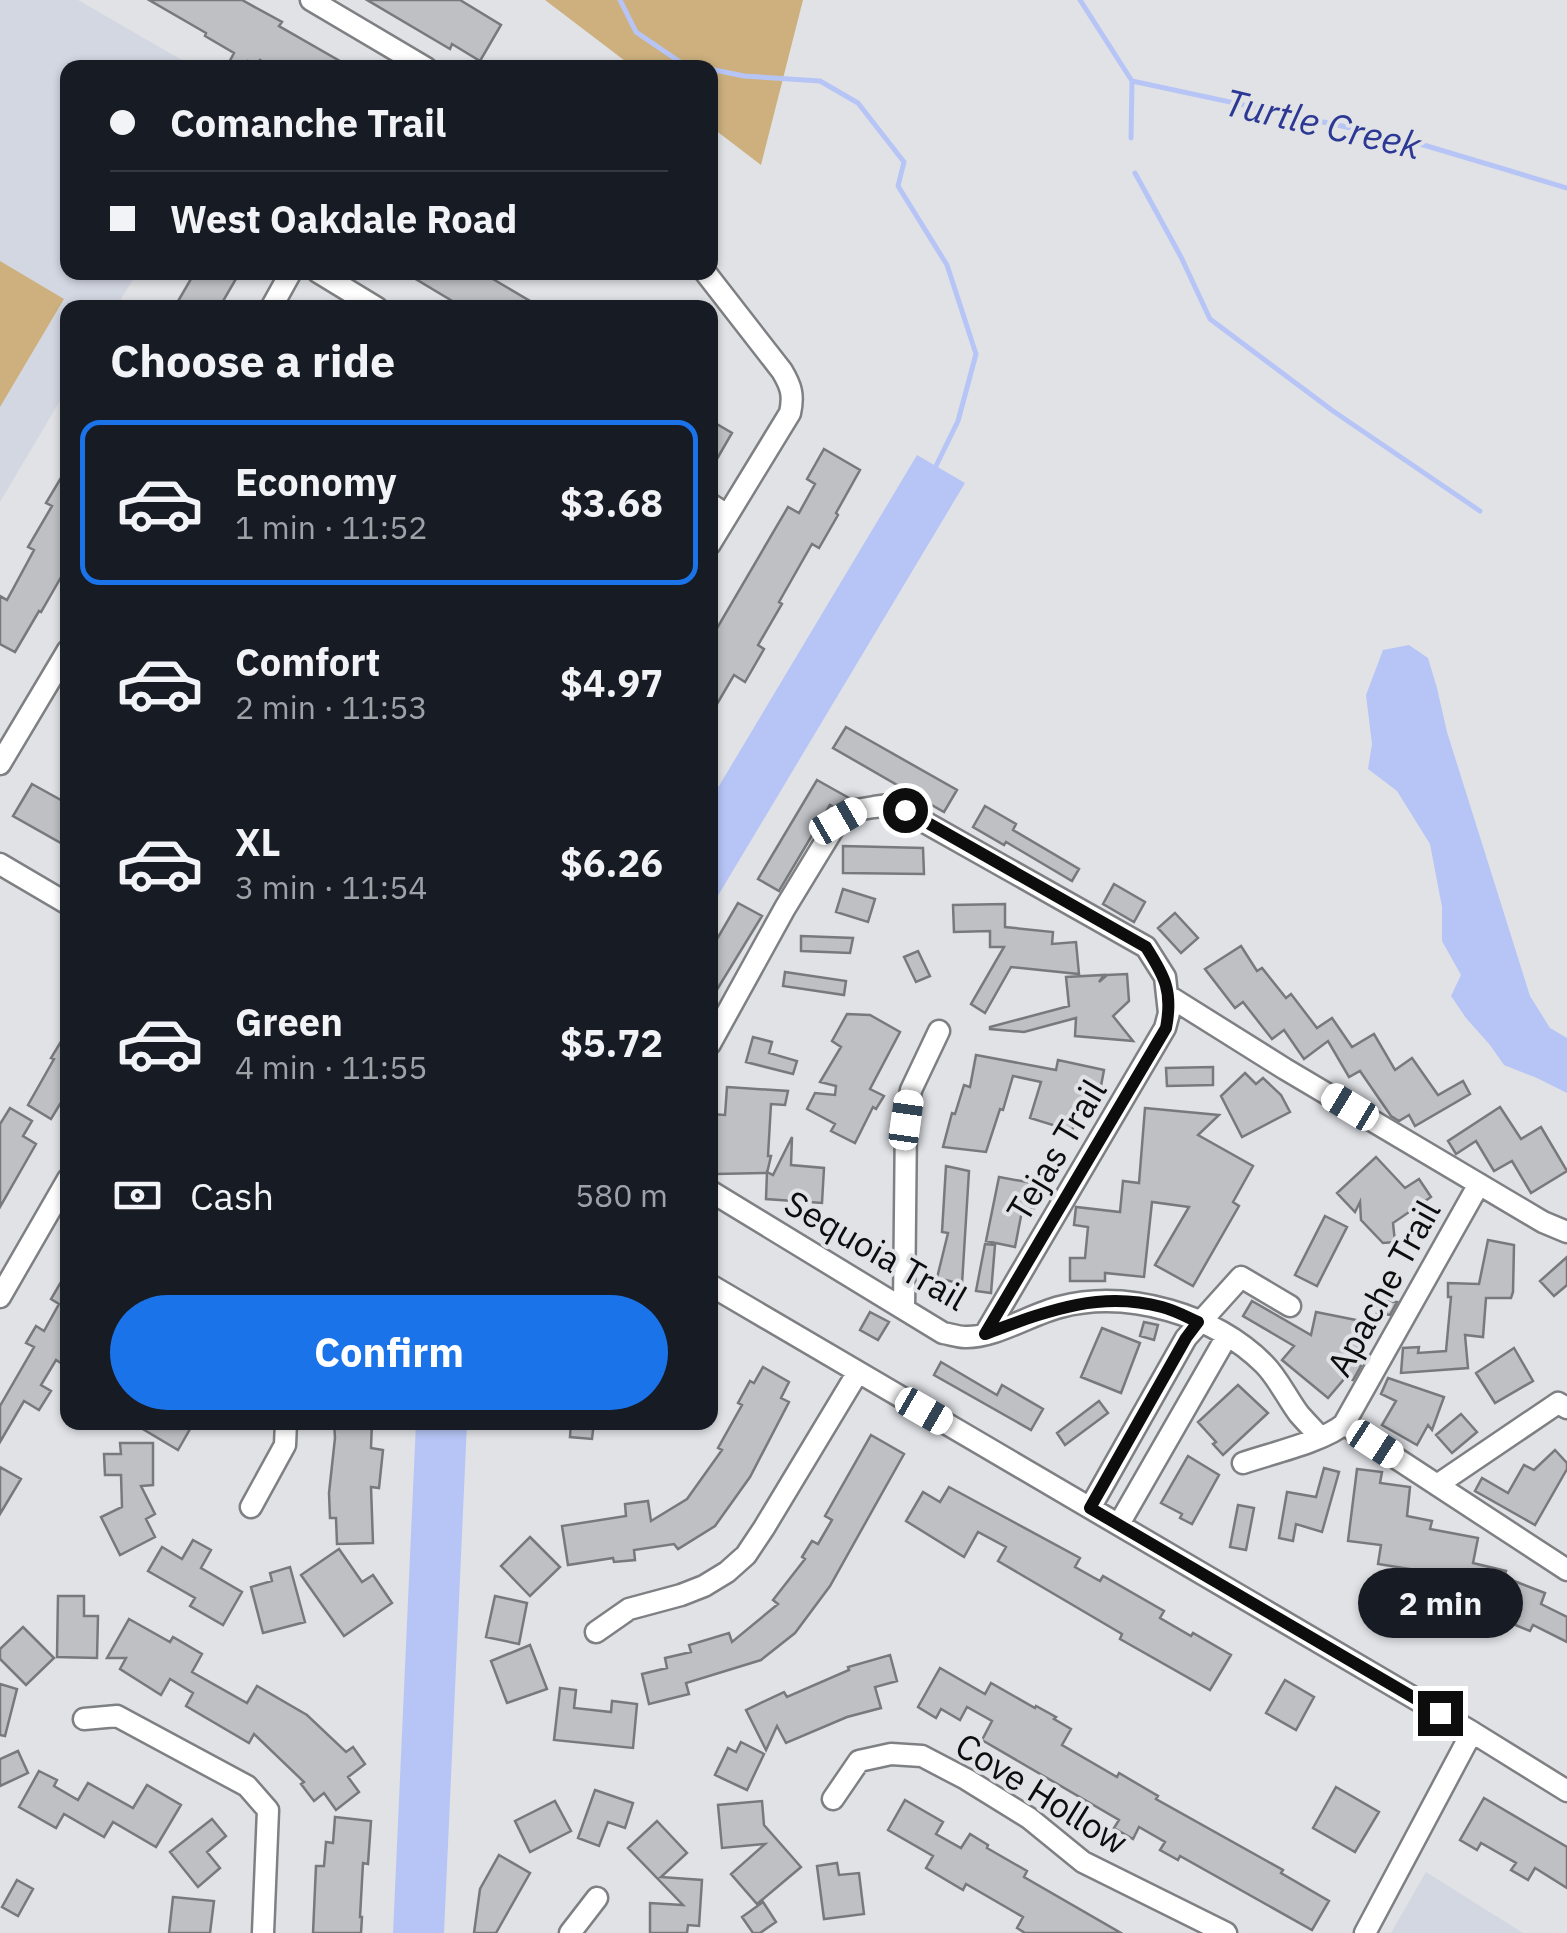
<!DOCTYPE html>
<meta charset="utf-8">
<style>
:root{--surface:#171b24;--page:#20242c;--text:#f1f3f6;--muted:#9ea1a6;--line:#363941;--accent:#1a73e8}
body{margin:0;font-family:"IBM Plex Sans",sans-serif;background:var(--page);color:var(--text);height:100vh;display:flex;flex-direction:column;font-size:38px;white-space:nowrap}
*{box-sizing:border-box;margin:0}
p{font-size:32px;color:var(--muted)}
.icon{flex:none;width:55px;height:55px;fill:none;stroke:currentColor;stroke-width:2;stroke-linecap:round;stroke-linejoin:round}
.map{position:relative;flex:1;overflow:hidden}
.drawer{position:absolute;left:60px;top:300px;width:658px;height:1130px;display:flex;flex-direction:column;background:var(--surface);border-radius:20px;box-shadow:0 2px 8px #0004}
.drawer>*{flex:none}
.guide{position:absolute;left:60px;top:60px;width:658px;height:220px;border-radius:20px;box-shadow:0 2px 8px #0004;display:grid;align-content:center;height:220px;padding:0 50px;background:var(--surface)}
.end{position:absolute;width:45px;height:45px;margin:-22px;border:12px solid #0d0d0e;background:#fff;box-shadow:0 0 0 5px #fff}
.from{border-radius:50%}
.bubble{position:absolute;height:70px;border-radius:35px;background:var(--surface);box-shadow:0 2px 8px #0004;font-size:32px;font-weight:700;line-height:70px;text-align:center}
.car{position:absolute;width:30px;height:60px;margin:-30px -15px;border-radius:12px;box-shadow:0 0 8px 2px #0007;background:linear-gradient(#fff 24%,#345 0 40%,#fff 0 76%,#345 0 86%,#fff 0)}
.guide b{display:flex;align-items:center;gap:35px;height:95px;font-size:38px}
.guide b+b{border-top:2px solid var(--line)}
.guide i{width:25px;height:25px;background:var(--text)}
ul{padding:0;list-style:none}
li{display:flex;align-items:center;gap:30px;height:165px;margin:0 20px 15px;padding:0 30px;border:5px solid transparent;border-radius:20px}
li div{flex:1}
li b{display:block;font-size:38px}
li em{font-style:normal;font-weight:700}
li.selected{border-color:var(--accent)}
li>.icon{width:90px;height:90px;stroke-width:1.5}
h2{padding:0 50px;font-size:45px;line-height:120px}
.pay{display:flex;align-items:center;gap:25px;height:110px;padding:0 50px;font-size:38px}
.pay p{margin-inline-start:auto}
.action{display:flex;gap:20px;margin-top:auto;padding:20px 50px}
.action a{flex:1;height:115px;border-radius:60px;background:var(--accent);color:#fff;font-size:40px;font-weight:700;line-height:115px;text-align:center}
.map>svg:first-child{display:block}
</style>
<div class="map">
<svg width="1567" height="1933" viewBox="0 0 1567 1933">
<rect width="100%" height="100%" fill="#e1e2e6"/>
<path fill="#d3d7e2" d="M0,0h78l116,67 -126,1v204l69,1 -21,34 -48,1 -1,81 -67,113z
M1426,1872l97,61h-132z"/>
<path fill="#cdb07e" d="M545,0h258l-42,165 -51,-39v-58l-77,-1z
M0,261l64,38 -64,108z"/>
<path fill="#b6c5f6" d="M917,455l48,28 -255,426v-108z
M1409,645l19,13 9,30 10,44 83,264 20,32 17,10v55l-30,-15 -33,-13 -14,-20 -24,-27 -15,-22 10,-21 -19,-34v-34l-12,-63 -33,-53 -29,-22 4,-25 -6,-49 17,-45z
M416,1423h51l-23,510h-51z"/>
<g fill="none" stroke-linecap="round" stroke-linejoin="round">
<path stroke="#b6c5f6" stroke-width="5" d="M620,0l16,32 47,32 18,4
M1080,0l52,81
M710,69l34,7 76,5 38,22 46,59 -6,24 49,79 29,89 -18,67 -23,47
M1132,81l275,59 160,48
M1131,138l1,-57
M1135,173l46,84 29,62 123,92 147,100"/>
</g>
<path fill="#bfc0c4" stroke="#78797c" stroke-width="2.5" d="M149,0h93l40,22 -3,4 73,42h-80l-12,-8 -4,6 -8,-5 -4,7h-18l8,-15 -29,-17 1,-3z
M367,0h93l41,25 -21,36 -28,-17 -2,5z
M195,272h45l-21,36h-45z
M404,272h77l61,36h-78z
M710,420l22,13 -22,38z
M824,449l36,21 -24,43 2,2 -19,33 -7,-4 -33,58 3,2 -24,41 6,4 -19,33 -11,-7 -24,41v-76l78,-133 11,6 16,-29 -8,-5z
M68,466v99l-27,47 -2,-1 -24,41 -15,-8v-48l7,4 27,-50 -6,-3 24,-41 -6,-3z
M846,727l111,63 -13,22 -111,-64z
M817,780l32,18 -15,9 -4,-2 -51,86 -21,-12z
M32,784l36,20v43l-55,-31z
M985,806l31,18 -3,6 66,39 -7,12 -66,-39 -2,3 -31,-18z
M843,846l80,2 1,26 -81,-1z
M1114,884l31,18 -11,20 -31,-18z
M843,889l32,10 -7,23 -32,-10z
M738,903l24,13 -52,85v-50z
M1005,904v23l48,5 -1,12 24,-2 3,32 -68,-7 -26,46 -14,-9 33,-57h-14v-16l-36,1 -1,-27z
M1175,913l23,25 -17,15 -23,-25z
M801,936l52,2 -3,15 -49,-2z
M1241,946l16,25 5,-3 24,30 5,-4 26,34 15,-10 20,29 22,-13 21,36 17,-12 26,37 25,-14 7,13 -55,32 -6,-11 -10,6 -8,-5 -31,-45 -11,6 -21,-36 -24,18 -20,-29 -12,9 -29,-37 -8,6 -30,-39z
M918,951l12,25 -14,6 -12,-25z
M785,972l61,9 -2,14 -61,-9z
M1127,974l2,27 -16,15 20,25 -58,-5 1,-18 -52,14 -34,-3v-2l79,-21 -3,-29 38,-2 -5,7 8,-7z
M847,1014l23,1 30,17 -30,57 14,7 -8,13 -3,-2 -18,36 -24,-12 4,-7 -28,-15 8,-16 20,2 1,-9 -16,-4 21,-35 -9,-6z
M68,1030v61l-17,28 -23,-14 26,-46 -3,-1z
M753,1037l19,5 -3,11 28,8 -4,13 -47,-12z
M976,1055l80,15 2,-10 46,10 -3,16h-6v6l-10,-2 -13,41 -42,-13 11,-36 -28,-6 -10,34 -3,-1 -14,43 -43,-5 9,-34 3,1 9,-29 6,2z
M1213,1067v18l-46,1 -1,-18z
M1245,1073l11,11 7,-6 18,17 9,17 -48,25 -21,-41z
M727,1087l61,4 -3,14 -14,-1 -3,52h3l-4,17 -51,1 -1,-40 -5,-1v-19l15,1z
M1500,1107l21,32 20,-12 26,44 -36,22 -19,-32 -18,10 -18,-30 -20,13 -8,-13z
M10,1108l22,13 -9,15 13,8 -36,63v-83z
M1145,1108l74,7 -21,20 55,31 -20,36 6,4 -46,80 -38,-21 34,-58 -37,-5 -8,75 -39,-4v8h-35v-23h15l3,-31 -14,-2 2,-18 44,5 3,-31 16,2z
M792,1137l-1,28 33,3 -2,35 -56,-4 1,-27 6,3z
M1376,1157l29,31 14,-9 12,18 -38,26 2,19 -12,1 -22,-23 -1,-18 -5,10 -18,-19z
M946,1166l23,5 -7,113 -25,-6 11,-45 -6,-1z
M999,1177l39,7 -4,24 -11,-2 -8,41 -29,-6z
M1325,1216l22,11 -30,59 -22,-11z
M1488,1240l26,5 -1,47 -2,6h-25l-3,39 -18,-2 3,33 -67,5 2,-25 16,-1 -1,6 28,-2 5,-54h-3v-14l31,1z
M985,1244l10,1 -4,48 -15,-2z
M1567,1257v28l-13,11 -14,-15z
M68,1270v82l-7,11 -5,-3 -15,25 10,6 -12,19 -15,-9 -24,41v-36l34,-59 -8,-4 10,-17 8,5 15,-27 -8,-5z
M1379,1300l18,2 -7,13 -13,-2z
M1252,1301l59,34 5,-23 50,10 -11,42 6,2 -8,14 -8,-2 -17,20 -46,-38 12,-14 -51,-30z
M870,1312l19,10 -11,18 -18,-10z
M1144,1322l14,3 -4,15 -14,-4z
M1102,1328l38,15 -19,50 -40,-16z
M1514,1348l19,33 -38,22 -19,-30z
M941,1362l56,33 5,-10 41,24 -12,21 -97,-55z
M763,1367l26,15 -8,16 8,4 -39,75 -35,49 -37,23 -4,-5 -40,6 1,10 -21,2 -1,-4 -45,7 -6,-39 64,-10 -1,-12 23,-3 3,20 36,-22 35,-49 -4,-2 24,-43 -4,-2 12,-22 4,2z
M1388,1378l56,19 -12,33 -4,-5 -11,20 -35,-20 14,-24 -15,-7z
M1238,1385l30,28 -45,42 -10,-11 3,-2 -18,-20z
M1099,1401l9,12 -43,32 -8,-12z
M1461,1414l16,18 -25,21 -16,-18z
M131,1422h63l-16,28z
M334,1422h38l-1,26 12,2 -4,38 -8,-1 2,56 -36,1 -1,-26h-6l-1,-25 6,-55z
M571,1422h23l-2,17 -22,-2z
M871,1435l33,19 -74,132 -35,47 -34,27 -75,23 3,11 -40,10 -7,-30 25,-6 -2,-10 26,-6 -2,-7 40,-12 3,9 46,-38 -5,-4 32,-41 -3,-2 10,-16 6,3 14,-24 -7,-4z
M120,1443h33v42l-12,1 14,28 -9,5 9,18 -35,18 -19,-38 21,-10 -1,-32h-16l-1,-21h17z
M1555,1450l12,13v6l-32,56 -60,-34 7,-13 26,15 16,-28 10,5z
M1188,1456l31,19 -27,49 -12,-6 2,-4 -21,-11z
M0,1467l21,12 -21,35z
M1324,1468l15,4 -17,60 -26,-8 -3,17 -14,-3 8,-46 29,5z
M1357,1469l25,3 -2,11 30,4 -3,29 25,5 -2,8 48,9 -5,25 33,8 -2,6 41,16 -4,11 26,13v25l-34,-17 -3,6 -22,-9 3,-9 -38,-9 1,-3 -34,-6 2,-10 -34,-6 2,-10 -32,-5 3,-19 -33,-4z
M949,1487l131,71 -5,9 25,14 3,-5 61,35 -4,7 31,18 2,-3 38,22 -21,35 -90,-51 2,-5 -124,-73 8,-14 -28,-15 -14,25 -58,-36 17,-29 17,10z
M1238,1505l16,3 -8,42 -16,-3z
M530,1537l30,30 -30,29 -29,-30z
M193,1540l18,10 -10,18 41,24 -19,33 -33,-19 5,-8 -47,-27 14,-24 20,12z
M339,1549l23,33 11,-7 19,28 -48,33 -43,-61z
M290,1567l15,55 -42,11 -12,-46 21,-6 -2,-8z
M58,1596h26v20h14l-1,42 -40,-1z
M495,1596l32,7 -8,41 -33,-7z
M129,1619l41,23 3,-5 29,17 -10,18 55,31 10,-17 50,29 39,37 7,-5 12,17 -17,13 11,15 -23,18 -12,-17 -10,8 -13,-17 3,-2 -50,-48 -5,9 -63,-37 7,-13 -23,-14 -9,16 -41,-26 6,-11h-19z
M23,1627l31,31 -28,27 -26,-26v-10z
M530,1645l17,44 -40,14 -16,-42z
M890,1655l7,26 -22,6 6,21 -34,9 -61,26 -9,-17 -11,24 -20,-40 38,-18 3,5 62,-27 -1,-3z
M940,1668l45,26 6,-11 44,25 1,-2 20,11 -2,2 17,10 -9,16 55,32 2,-4 39,23 -2,3 127,71 -2,3 48,28 -17,29 -132,-74 -2,4 -18,-10 5,-8 -26,-15 -6,12 -19,-11 5,-8 -137,-80 10,-19 -25,-14 -7,13 -19,-11 -5,9 -18,-11z
M1285,1680l29,17 -18,33 -30,-17z
M0,1684l17,5 -12,47 -5,-1z
M560,1688l16,2 -2,18 37,4 1,-11 25,3 -4,44 -79,-8z
M741,1742l23,12 -17,36 -32,-15 13,-27 8,4z
M18,1751l10,22 -28,13v-27z
M39,1771l18,9 -3,6 24,14 10,-17 45,25 14,-23 34,20 -25,42 -43,-25 -9,15 -40,-23 -8,14 -37,-21z
M1336,1787l43,25 -24,40 -42,-24z
M595,1790l38,13 -8,25 -17,-6 -9,24 -21,-8z
M1484,1798l83,49v41l-32,-20 -7,12 -17,-10 5,-7 -35,-20 -4,7 -17,-10z
M905,1800l38,22 -7,12 25,14 9,-14 18,11 -1,3 40,23 -3,6 97,56h-96l-8,-5 6,-11 -57,-33 -3,6 -37,-22 7,-12 -45,-26z
M555,1801l16,30 -41,21 -15,-31z
M762,1801l2,24 37,42 -44,37 -26,-30 34,-30 -43,4 -4,-43z
M335,1817l36,4 -3,43 -5,-1 -3,54h2l-1,16h-48l3,-67h8l2,-24 7,1z
M212,1819l14,17 -19,16 13,16 -22,19 -28,-35z
M657,1821l30,32 -26,24 41,3 -3,46 -11,-1 -1,8h-37v-30l33,2 -55,-57z
M499,1855l31,18 -34,60h-22l6,-44z
M837,1863l2,12 20,-2 5,41 -40,5 -7,-53z
M17,1880l16,9 -15,27 -16,-9z
M173,1897l41,4 -4,32h-41z
M763,1902l13,20 -16,11h-7l-11,-16z"/>
<g fill="none" stroke-linecap="round" stroke-linejoin="round">
<defs>
<path id="minor" d="M311,0l115,68
M318,272l59,36
M705,272l77,99c9,15 12,24 8,42l-80,131
M271,308l20,-36
M710,504l17,11
M0,764l68,-114
M0,864l68,40
M710,1044l75,-136 53,-87 18,-11 18,-3 15,-2 16,6 241,136 19,30 2,18 118,74 258,153 24,10
M710,1191l233,142c7,1 15,4 22,4 30,1 66,-23 95,-30 68,-18 155,8 204,57 14,14 23,34 35,50 7,8 14,15 21,23
M710,1285l762,447 95,59
M0,1297l68,-118
M904,1309l2,-189 5,-30 28,-59
M985,1334l180,-306 4,-15 -2,-18
M1344,1424l223,146
M1243,1463c26,-9 82,-22 101,-39l135,-240
M1437,1485l121,-82 9,5
M251,1507l34,-62 1,-23
M1090,1508l96,-170 55,-61 49,29
M1119,1524l108,-188
M596,1632l33,-23 52,-14 23,-9 23,-14 19,-17 18,-27 94,-156
M84,1719l33,-3 130,70 21,24 -5,123
M833,1799l26,-38 32,-7 31,2 44,23 63,39 54,44 143,71
M570,1933l27,-35
M1365,1933l107,-201"/>
</defs>
<use href="#minor" stroke="#7f8083" stroke-width="25"/>
<use href="#minor" stroke="#fff" stroke-width="20"/>
</g>
<g fill="none" stroke-linecap="round" stroke-linejoin="round">
<path stroke="#0d0d0e" stroke-width="12" d="M905,810l241,137c19,30 27,44 20,81l-181,306c60,-22 112,-44 177,-27 12,3 25,10 36,15l-12,16 -96,170 350,205"/>
</g>
<g text-anchor="middle" dominant-baseline="central" stroke-width="8" stroke-linejoin="round" paint-order="stroke">
<g font-size="35" fill="#0d0d0e" stroke="#e1e2e6">
<text transform="translate(1056 1150) rotate(-59)">Tejas Trail</text>
<text transform="translate(876 1250) rotate(30)">Sequoia Trail</text>
<text transform="translate(1383 1288) rotate(-61)">Apache Trail</text>
<text transform="translate(1042 1793) rotate(32)">Cove Hollow</text>
</g>
<g font-size="38" font-style="italic" fill="#2c3994" stroke="#e1e2e6">
<text transform="translate(1323 123) rotate(13)">Turtle Creek</text>
</g>
</g>
</svg>
<i class="end from" style="left:905px;top:810px"></i>
<i class="end" style="left:1440px;top:1713px"></i>
<div class="bubble" style="left:1358px;top:1568px;width:165px">2 min</div>
<i class="car" style="left:838px;top:821px;rotate:60deg"></i>
<i class="car" style="left:1350px;top:1107px;rotate:301deg"></i>
<i class="car" style="left:906px;top:1120px;rotate:8deg"></i>
<i class="car" style="left:924px;top:1411px;rotate:120deg"></i>
<i class="car" style="left:1375px;top:1444px;rotate:123deg"></i>
<div class="guide">
<b><i class="from"></i>Comanche Trail</b>
<b><i></i>West Oakdale Road</b>
</div>
<section class="drawer">
<h2>Choose a ride</h2>
<ul>
<li class="selected"><svg class="icon" aria-label="car" viewBox="0 0 24 24"><path d="M5 17H2v-5l4-1 3-4h7l3 4 3 1v5h-3M9 17h6M6 11h13"/><circle cx="7" cy="17" r="2"/><circle cx="17" cy="17" r="2"/></svg><div><b>Economy</b><p>1 min · 11:52</p></div><em>$3.68</em></li>
<li><svg class="icon" aria-label="car" viewBox="0 0 24 24"><path d="M5 17H2v-5l4-1 3-4h7l3 4 3 1v5h-3M9 17h6M6 11h13"/><circle cx="7" cy="17" r="2"/><circle cx="17" cy="17" r="2"/></svg><div><b>Comfort</b><p>2 min · 11:53</p></div><em>$4.97</em></li>
<li><svg class="icon" aria-label="car" viewBox="0 0 24 24"><path d="M5 17H2v-5l4-1 3-4h7l3 4 3 1v5h-3M9 17h6M6 11h13"/><circle cx="7" cy="17" r="2"/><circle cx="17" cy="17" r="2"/></svg><div><b>XL</b><p>3 min · 11:54</p></div><em>$6.26</em></li>
<li><svg class="icon" aria-label="car" viewBox="0 0 24 24"><path d="M5 17H2v-5l4-1 3-4h7l3 4 3 1v5h-3M9 17h6M6 11h13"/><circle cx="7" cy="17" r="2"/><circle cx="17" cy="17" r="2"/></svg><div><b>Green</b><p>4 min · 11:55</p></div><em>$5.72</em></li>
</ul>
<div class="pay"><svg class="icon" aria-label="cash" viewBox="0 0 24 24"><path d="M3 7h18v10H3z"/><circle cx="12" cy="12" r="2"/></svg>Cash<p>580 m</p></div>
<div class="action"><a>Confirm</a></div>
</section>
</div>
